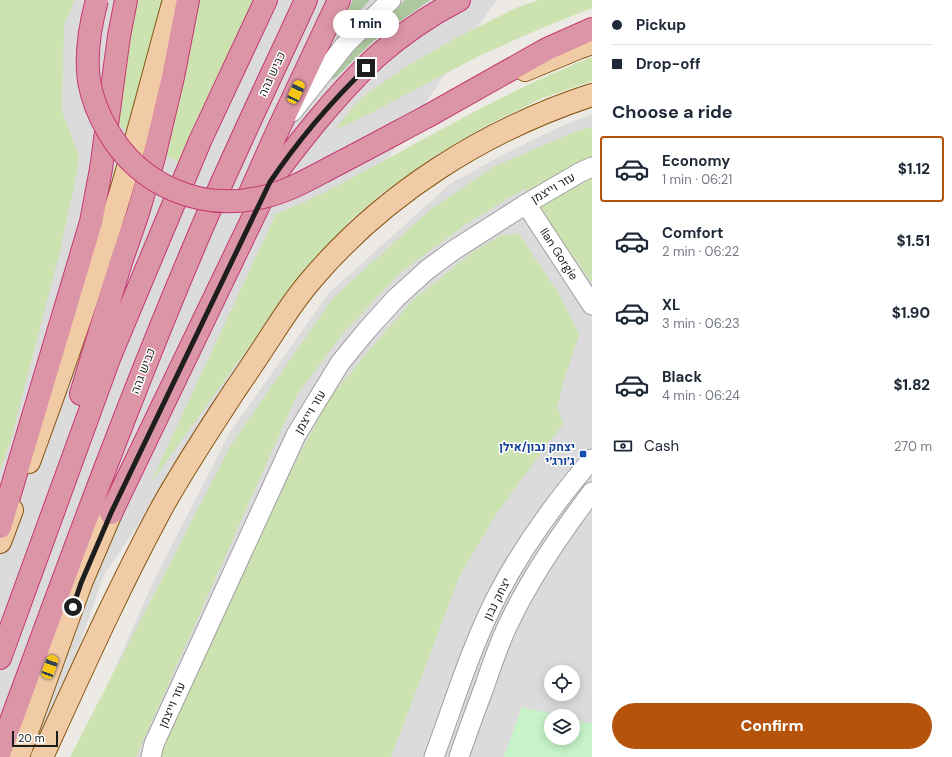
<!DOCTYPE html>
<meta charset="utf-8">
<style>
:root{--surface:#fff;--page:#f2f2f3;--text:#1f2937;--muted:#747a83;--line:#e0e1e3;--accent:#b45309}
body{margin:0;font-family:"DM Sans",Heebo,sans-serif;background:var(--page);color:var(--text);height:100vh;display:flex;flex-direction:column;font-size:15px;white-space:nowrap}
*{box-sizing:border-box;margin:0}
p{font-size:13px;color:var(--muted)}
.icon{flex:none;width:22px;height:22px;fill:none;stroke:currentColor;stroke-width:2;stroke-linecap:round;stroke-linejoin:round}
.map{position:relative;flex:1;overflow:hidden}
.details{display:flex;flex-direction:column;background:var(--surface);width:360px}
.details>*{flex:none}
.guide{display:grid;align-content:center;height:88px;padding:0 20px;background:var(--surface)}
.fabs{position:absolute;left:544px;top:665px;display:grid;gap:8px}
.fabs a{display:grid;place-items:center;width:36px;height:36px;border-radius:50%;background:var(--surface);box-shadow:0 2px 10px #0003;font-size:20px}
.scale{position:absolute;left:12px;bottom:10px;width:46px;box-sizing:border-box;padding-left:4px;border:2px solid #1e1e1e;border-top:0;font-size:11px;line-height:14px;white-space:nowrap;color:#1e1e1e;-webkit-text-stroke:3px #fff;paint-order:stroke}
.end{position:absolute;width:18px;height:18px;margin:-9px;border:5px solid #1e1e1e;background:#fff;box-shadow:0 0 0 2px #fff}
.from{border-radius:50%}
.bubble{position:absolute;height:28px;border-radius:14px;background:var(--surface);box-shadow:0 2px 10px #0003;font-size:13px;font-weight:800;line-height:28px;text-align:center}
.car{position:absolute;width:12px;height:24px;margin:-12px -6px;border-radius:5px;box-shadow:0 0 3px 1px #0007;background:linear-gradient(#f5c518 24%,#345 0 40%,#f5c518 0 76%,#345 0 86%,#f5c518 0)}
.guide b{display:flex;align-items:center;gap:14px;height:38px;font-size:15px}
.guide b+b{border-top:1px solid var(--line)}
.guide i{width:10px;height:10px;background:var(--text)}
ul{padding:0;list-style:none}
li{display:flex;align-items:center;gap:12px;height:66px;margin:0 8px 6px;padding:0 12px;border:2px solid transparent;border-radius:4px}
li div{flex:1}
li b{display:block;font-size:15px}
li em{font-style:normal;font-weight:800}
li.current{border-color:var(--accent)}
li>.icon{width:36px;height:36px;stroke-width:1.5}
h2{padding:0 20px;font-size:18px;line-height:48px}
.pay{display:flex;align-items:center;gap:10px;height:44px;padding:0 20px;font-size:15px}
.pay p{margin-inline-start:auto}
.button{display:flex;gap:8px;margin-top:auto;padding:8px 20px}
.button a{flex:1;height:46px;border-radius:24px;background:var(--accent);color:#fff;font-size:16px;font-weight:800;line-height:46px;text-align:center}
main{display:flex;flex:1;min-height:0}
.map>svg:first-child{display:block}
</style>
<main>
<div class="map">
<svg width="592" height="757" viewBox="0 0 592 757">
<rect width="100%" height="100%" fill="#edeae5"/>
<path fill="#dbdbdb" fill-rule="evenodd" d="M0,0h497l-8,10 -385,565 -64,182h-40z
M592,114v643h-516l77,-175 77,-150 99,-139 121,-109 54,-30 60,-29zM551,672h22v22h-22zM551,716h22v22h-22z"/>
<path fill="#cce2b0" d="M0,0h75l-11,24 -2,87 17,45 -2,16 -17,79 -50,192 -10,27z
M138,0h26l-38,131 -9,-7 12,-81z
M196,0h58l-75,163 -13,-8 17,-69z
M539,0h53v8l-55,22 -60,27 -106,56 -38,18 28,-33 40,-28 49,-29 68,-34z
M592,57v24l-52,18 -52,26 -52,30 -55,39 -31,27 -39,41 -24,32 -137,190 126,-270c36,-14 70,-33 104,-51 51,-28 103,-57 156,-82 19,-8 37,-17 56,-24z
M592,127v156l-67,-95 -60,37 -64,47 -55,58 -49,65 -161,362h-66l161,-312 102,-147 97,-88 65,-44 79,-34z
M519,234l40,60 20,41 -14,42 -8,30 7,17 -16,19 -51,70 -37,62 -69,182h-230l2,-11 132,-283 34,-64 42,-51 43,-49 59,-47 28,-17z"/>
<path fill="#adc89e" d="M353,0h17l-35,36z
M405,0h25l-57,41 -40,39 -3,-9 13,-13z"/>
<path fill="#c6f3c7" d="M522,707l38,9h-9v22h22v-19l19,5v33h-88z"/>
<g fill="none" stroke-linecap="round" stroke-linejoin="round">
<defs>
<path id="minor" d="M292,112l53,-67 46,-45
M526,204l66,101
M151,757l3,-13 142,-309 44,-72 27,-33 29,-32 32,-29 26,-19 72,-46 53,-31 13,-6
M434,757c20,-54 37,-110 63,-161 26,-50 59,-95 95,-137
M459,757c8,-24 17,-48 26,-72 7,-21 14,-42 24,-62 22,-47 52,-90 83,-131"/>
<path id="major" d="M525,70l53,-22 14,-5
M29,462c34,-92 67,-186 95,-281 18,-60 33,-121 50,-181
M0,542l12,-32
M18,757l63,-174 30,-70
M42,757c38,-83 75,-166 118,-246 23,-42 49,-81 75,-121 14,-20 27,-40 40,-60 11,-17 23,-35 37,-51 73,-86 173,-149 280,-184"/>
<path id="highway" d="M428,116l119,-67 45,-20
M249,195l28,-63 62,-132
M81,394l40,-132 17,-49 16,-56 19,-80 15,-77
M111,513l159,-331c14,-21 30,-40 46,-60 19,-23 39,-45 60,-65 25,-22 54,-42 83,-57
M0,527l91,-305 10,-53 18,-133 7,-36
M0,658l110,-302 90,-215 66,-141
M0,751c62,-168 123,-337 193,-502 35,-84 75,-166 113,-249"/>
</defs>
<use href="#minor" stroke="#9f9f9f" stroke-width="21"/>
<use href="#major" stroke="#865711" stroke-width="24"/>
<use href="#highway" stroke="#c53872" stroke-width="24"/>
<use href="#minor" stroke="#fff" stroke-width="19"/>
<use href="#major" stroke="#f1cba6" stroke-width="22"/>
<use href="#highway" stroke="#dc95a7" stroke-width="22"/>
<defs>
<path id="highway-bridge" d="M97,0c-7,26 -12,53 -8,81 3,17 10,35 19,50 32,55 93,81 155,66 24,-5 46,-18 67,-29 33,-17 66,-35 98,-52"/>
</defs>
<use href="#highway-bridge" stroke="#c53872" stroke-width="24" stroke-linecap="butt"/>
<use href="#highway-bridge" stroke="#dc95a7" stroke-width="22"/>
</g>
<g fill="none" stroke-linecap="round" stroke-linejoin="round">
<path stroke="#1e1e1e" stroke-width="5" d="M73,607l8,-24 30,-70 159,-331c27,-40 61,-80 96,-114"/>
</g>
<rect fill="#1a4fb4" stroke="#fff" stroke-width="1.5" x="579" y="450" width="8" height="8" rx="2"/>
<g text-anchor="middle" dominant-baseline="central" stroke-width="3" stroke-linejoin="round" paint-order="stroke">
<g font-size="12" fill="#1e1e1e" stroke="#fff">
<text transform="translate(272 74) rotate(-65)">כביש גהה</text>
<text transform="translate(553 188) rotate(-30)">עזר וייצמן</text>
<text transform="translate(559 254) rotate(57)">Ilan Gorgie</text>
<text transform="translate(143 371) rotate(-69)">כביש גהה</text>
<text transform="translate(310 412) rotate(-59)">עזר וייצמן</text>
<text transform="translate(497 599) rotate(-63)">יצחק נבון</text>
<text transform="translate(172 705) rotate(-66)">עזר וייצמן</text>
</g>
<g font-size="12" font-weight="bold" fill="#164399" stroke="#fff" text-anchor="end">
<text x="575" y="447">יצחק נבון/אילן<tspan x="575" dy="14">ג׳ורג׳י</tspan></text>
</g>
</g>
</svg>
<div class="fabs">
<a><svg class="icon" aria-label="locate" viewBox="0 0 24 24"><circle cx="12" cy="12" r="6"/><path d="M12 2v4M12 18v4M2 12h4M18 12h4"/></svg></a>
<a><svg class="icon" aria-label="layers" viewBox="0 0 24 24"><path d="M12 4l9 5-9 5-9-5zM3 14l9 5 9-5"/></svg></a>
</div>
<div class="scale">20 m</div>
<i class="end from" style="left:73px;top:607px"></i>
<i class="end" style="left:366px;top:68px"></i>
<div class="bubble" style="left:333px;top:10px;width:66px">1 min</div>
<i class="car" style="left:296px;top:92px;rotate:25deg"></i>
<i class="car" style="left:50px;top:667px;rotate:20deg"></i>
</div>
<section class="details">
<div class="guide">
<b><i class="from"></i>Pickup</b>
<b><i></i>Drop-off</b>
</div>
<h2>Choose a ride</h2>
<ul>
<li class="current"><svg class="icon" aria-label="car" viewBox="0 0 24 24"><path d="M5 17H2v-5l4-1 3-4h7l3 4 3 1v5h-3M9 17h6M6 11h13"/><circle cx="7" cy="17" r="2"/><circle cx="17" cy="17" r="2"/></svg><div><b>Economy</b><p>1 min · 06:21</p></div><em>$1.12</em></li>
<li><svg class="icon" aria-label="car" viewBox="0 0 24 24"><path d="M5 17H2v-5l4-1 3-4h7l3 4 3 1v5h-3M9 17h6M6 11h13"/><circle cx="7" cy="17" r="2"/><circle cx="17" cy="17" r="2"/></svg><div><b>Comfort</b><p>2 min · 06:22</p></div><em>$1.51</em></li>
<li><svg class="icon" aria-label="car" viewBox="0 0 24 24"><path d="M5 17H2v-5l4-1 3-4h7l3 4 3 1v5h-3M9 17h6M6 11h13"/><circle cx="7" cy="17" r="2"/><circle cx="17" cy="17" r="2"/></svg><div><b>XL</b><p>3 min · 06:23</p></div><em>$1.90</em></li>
<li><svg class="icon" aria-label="car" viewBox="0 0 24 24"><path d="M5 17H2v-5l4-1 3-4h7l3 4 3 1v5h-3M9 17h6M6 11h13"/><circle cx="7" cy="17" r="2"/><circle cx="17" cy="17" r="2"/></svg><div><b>Black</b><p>4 min · 06:24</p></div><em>$1.82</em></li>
</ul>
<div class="pay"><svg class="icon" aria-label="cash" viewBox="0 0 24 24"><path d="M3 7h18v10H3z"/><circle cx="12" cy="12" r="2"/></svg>Cash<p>270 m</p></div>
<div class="button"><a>Confirm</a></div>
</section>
</main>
